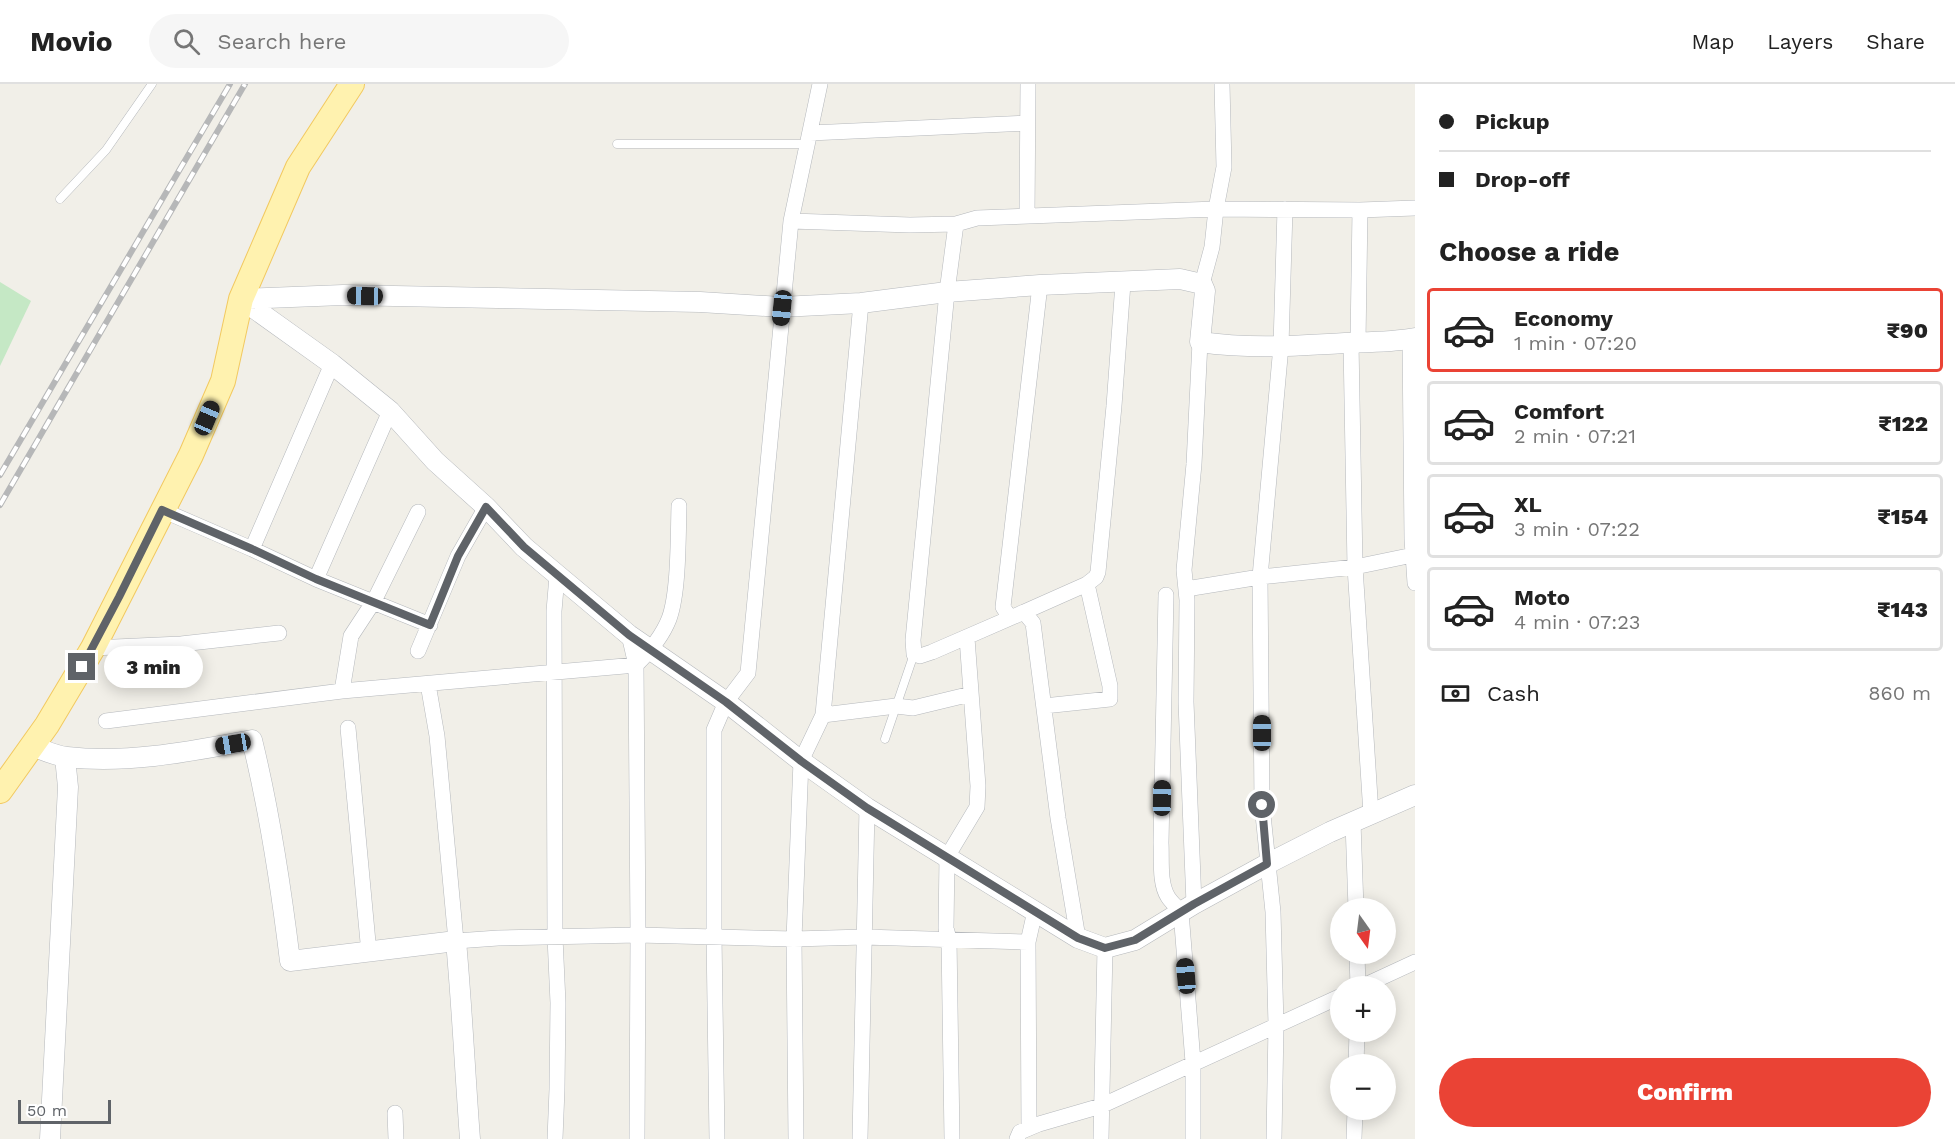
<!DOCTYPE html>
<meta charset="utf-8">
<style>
:root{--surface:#fff;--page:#f6f6f6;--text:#222;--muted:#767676;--line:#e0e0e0;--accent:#ea4335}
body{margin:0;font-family:"Work Sans",sans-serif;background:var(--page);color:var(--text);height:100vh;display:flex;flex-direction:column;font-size:22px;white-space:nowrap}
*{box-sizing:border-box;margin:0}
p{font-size:20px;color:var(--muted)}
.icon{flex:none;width:33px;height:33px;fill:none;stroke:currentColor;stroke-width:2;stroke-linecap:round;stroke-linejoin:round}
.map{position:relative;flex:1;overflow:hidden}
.panel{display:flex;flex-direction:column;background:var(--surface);width:540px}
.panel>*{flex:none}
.top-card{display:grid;align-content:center;height:132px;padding:0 24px;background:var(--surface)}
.needle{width:39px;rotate:166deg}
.fabs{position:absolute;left:1330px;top:814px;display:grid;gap:12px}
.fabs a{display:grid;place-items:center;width:66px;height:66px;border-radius:50%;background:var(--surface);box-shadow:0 3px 15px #0003;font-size:30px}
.scale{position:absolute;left:18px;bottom:15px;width:93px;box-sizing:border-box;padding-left:6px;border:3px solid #5f6368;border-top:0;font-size:16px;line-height:21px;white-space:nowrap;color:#5f6368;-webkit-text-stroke:4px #fff;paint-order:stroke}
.end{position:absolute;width:27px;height:27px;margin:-14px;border:8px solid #5f6368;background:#fff;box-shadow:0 0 0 3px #fff}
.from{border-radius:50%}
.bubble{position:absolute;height:42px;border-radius:21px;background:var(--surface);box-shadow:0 3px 15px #0003;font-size:20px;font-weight:800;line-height:42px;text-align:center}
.car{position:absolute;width:18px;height:36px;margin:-18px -9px;border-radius:8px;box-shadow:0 0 4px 2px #0007;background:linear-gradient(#222 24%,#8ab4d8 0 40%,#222 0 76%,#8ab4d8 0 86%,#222 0)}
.top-card b{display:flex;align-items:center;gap:21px;height:57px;font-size:22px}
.top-card b+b{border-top:2px solid var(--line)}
.top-card i{width:15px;height:15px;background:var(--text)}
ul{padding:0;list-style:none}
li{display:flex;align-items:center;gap:18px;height:84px;margin:0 12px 9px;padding:0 12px;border:3px solid var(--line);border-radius:6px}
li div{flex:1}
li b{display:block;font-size:22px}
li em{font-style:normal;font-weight:800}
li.current{border-color:var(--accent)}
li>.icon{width:54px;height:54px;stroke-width:1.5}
h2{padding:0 24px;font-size:27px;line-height:72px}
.pay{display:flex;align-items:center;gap:15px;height:66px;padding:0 24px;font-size:22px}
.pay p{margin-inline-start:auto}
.action{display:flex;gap:12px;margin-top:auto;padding:12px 24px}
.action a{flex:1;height:69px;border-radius:36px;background:var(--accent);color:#fff;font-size:24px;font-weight:800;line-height:69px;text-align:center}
header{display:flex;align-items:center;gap:36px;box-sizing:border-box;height:84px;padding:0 30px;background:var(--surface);border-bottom:2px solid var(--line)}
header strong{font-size:28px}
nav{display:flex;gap:33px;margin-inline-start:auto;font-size:21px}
.search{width:420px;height:54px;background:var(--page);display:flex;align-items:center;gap:15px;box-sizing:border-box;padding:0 21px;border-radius:33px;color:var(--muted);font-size:22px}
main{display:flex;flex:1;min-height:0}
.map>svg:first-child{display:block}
</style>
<header>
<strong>Movio</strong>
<div class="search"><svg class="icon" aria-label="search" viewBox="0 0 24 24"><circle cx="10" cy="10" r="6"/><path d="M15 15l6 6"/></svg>Search here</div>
<nav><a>Map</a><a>Layers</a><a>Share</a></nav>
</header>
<main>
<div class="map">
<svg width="1415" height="1055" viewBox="0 0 1415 1055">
<rect width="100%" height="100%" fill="#f1efe8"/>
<path fill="#c5e8c5" d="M0,198l31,19 -31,65z"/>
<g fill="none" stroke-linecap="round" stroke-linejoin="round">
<defs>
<path id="service" d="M617,60h190
M60,115l46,-49 46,-66
M885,655l29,-85"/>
<path id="minor" d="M810,49l217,-10
M1027,132l1,-132
M791,137l119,4 46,-1
M1202,200l10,-37 4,-38 144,1 55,-2
M1410,255l2,200 3,44
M1358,258l2,-132
M1351,259l4,224 16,247
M162,426l90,39 64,30 114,46
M252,465l80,-185
M316,495l74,-168
M1186,505l74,-12 95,-10 58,-12
M1166,511l-5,248c1,16 -2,40 7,54 3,5 9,10 13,15l12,150v77
M1024,528l63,-28 9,-7 2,-5 16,-166 9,-123
M1010,534l-7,-11 37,-322
M93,564l88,-4 98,-11
M418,567l40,-95 28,-49
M428,600l9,52 19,205 42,-3 140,-3 -2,-270 -7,-30
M342,607l9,-55 23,-35 44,-89
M1044,622l66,-7v-13l-23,-102
M823,631l73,-9 17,2 58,-14
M106,637l236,-30 294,-26c13,-13 26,-28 33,-46 10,-27 9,-82 10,-113
M348,644l21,225
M1353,738l3,87
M1194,820l-8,-202 1,-102 -3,-30 10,-106 6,-122
M1078,854l-20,-120 -25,-195 -9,-11 -92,40 -12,4 -6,-2 -1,-14 34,-348 9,-68 21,-6 239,-9 8,-42 -2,-83
M1357,870l1,33
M1361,903l54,-25
M1356,981l1,-33
M395,1029l1,26
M1029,1044l-1,-186 7,-31
M555,1055l2,-50 1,-86 -3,-66 -1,-326 3,-35
M637,1055l1,-204 156,4 70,-2 164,5
M717,1055l-3,-203v-206l12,-28 22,-29 43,-452 29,-137
M796,1055l-2,-200 7,-178 22,-46 38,-412
M860,1055l7,-331
M952,1055l-3,-200 -3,-11 1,-71 30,-50 1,-21 -11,-148
M1017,1055l3,-7 19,-8 62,-18 240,-110
M1101,1055l4,-191
M1274,1055l2,-114 -3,-113 -11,-107 -2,-228 21,-231 4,-137
M1354,1055l1,-29"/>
<path id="tertiary" d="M241,215l91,65 58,47 45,50 51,46 38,40 105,88 97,67 75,59 66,47 211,130 27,10 30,-8 59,-36 73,-40 63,-32 85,-37
M241,215l102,-4 357,7 81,5 80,-4 86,-11 93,-7 140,-6 22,5 3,7 -5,51c48,7 97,4 145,1 24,-1 47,-1 70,-5
M32,662c11,4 24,10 35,11 62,7 125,-6 185,-17 18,73 29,147 38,221l166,-20c6,66 9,132 14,198
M50,1055l18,-352 -3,-30"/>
<path id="primary" d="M0,707l47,-66 46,-77 98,-193 32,-74 18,-82 57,-132 54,-83"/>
</defs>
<use href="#service" stroke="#b5b8bc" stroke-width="9"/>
<use href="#minor" stroke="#b5b8bc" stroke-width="16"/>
<use href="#tertiary" stroke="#b5b8bc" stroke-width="21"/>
<use href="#primary" stroke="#f2c960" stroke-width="26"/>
<use href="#service" stroke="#fff" stroke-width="8"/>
<use href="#minor" stroke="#fff" stroke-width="15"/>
<use href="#tertiary" stroke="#fff" stroke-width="20"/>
<use href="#primary" stroke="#fff2af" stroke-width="24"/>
<defs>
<path id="rail" d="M0,391l230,-391
M0,421l245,-421"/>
</defs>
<use href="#rail" stroke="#b6b7b8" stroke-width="6"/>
<use href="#rail" stroke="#fff" stroke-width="4" stroke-dasharray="11" stroke-linecap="butt"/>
</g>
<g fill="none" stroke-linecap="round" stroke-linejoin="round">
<path stroke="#5f6368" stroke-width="8" d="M82,583l37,-70 43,-87 90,39 64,30 114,46 28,-69 28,-49 38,40 105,88 97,67 75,59 66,47 211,130 27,10 30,-8 59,-36 73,-40 -5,-59"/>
</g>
</svg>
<div class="fabs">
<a><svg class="needle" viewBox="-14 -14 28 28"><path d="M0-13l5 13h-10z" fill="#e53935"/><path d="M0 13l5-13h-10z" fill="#767676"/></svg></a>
<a>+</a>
<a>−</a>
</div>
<div class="scale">50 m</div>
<i class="end from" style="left:1262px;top:721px"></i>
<i class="end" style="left:82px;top:583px"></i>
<div class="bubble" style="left:104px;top:562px;width:99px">3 min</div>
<i class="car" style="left:365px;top:212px;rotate:271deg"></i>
<i class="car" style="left:782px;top:224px;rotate:186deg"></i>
<i class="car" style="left:207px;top:334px;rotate:23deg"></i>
<i class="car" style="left:1262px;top:649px;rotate:0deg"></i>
<i class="car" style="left:233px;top:660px;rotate:260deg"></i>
<i class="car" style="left:1162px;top:714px;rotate:1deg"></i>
<i class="car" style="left:1186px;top:892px;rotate:355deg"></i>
</div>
<section class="panel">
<div class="top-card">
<b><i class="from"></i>Pickup</b>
<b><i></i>Drop-off</b>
</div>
<h2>Choose a ride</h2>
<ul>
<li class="current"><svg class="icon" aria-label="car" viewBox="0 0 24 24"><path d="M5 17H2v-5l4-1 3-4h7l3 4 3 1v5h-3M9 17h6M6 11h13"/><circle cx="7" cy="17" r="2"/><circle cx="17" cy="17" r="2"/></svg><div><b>Economy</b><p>1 min · 07:20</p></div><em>₹90</em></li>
<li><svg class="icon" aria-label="car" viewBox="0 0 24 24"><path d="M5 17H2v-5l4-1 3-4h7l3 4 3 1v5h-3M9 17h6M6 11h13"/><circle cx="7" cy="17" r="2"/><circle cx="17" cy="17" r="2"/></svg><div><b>Comfort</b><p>2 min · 07:21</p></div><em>₹122</em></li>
<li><svg class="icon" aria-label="car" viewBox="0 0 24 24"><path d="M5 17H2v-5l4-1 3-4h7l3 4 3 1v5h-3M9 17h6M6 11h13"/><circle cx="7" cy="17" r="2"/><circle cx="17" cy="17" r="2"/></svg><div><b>XL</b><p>3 min · 07:22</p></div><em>₹154</em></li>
<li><svg class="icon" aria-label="car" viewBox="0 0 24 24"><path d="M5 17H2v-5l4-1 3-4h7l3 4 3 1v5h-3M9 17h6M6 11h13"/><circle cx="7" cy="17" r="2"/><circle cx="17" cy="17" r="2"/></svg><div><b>Moto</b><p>4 min · 07:23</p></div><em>₹143</em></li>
</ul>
<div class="pay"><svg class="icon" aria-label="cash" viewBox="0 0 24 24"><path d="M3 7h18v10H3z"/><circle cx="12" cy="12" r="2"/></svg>Cash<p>860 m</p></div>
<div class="action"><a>Confirm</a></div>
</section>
</main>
